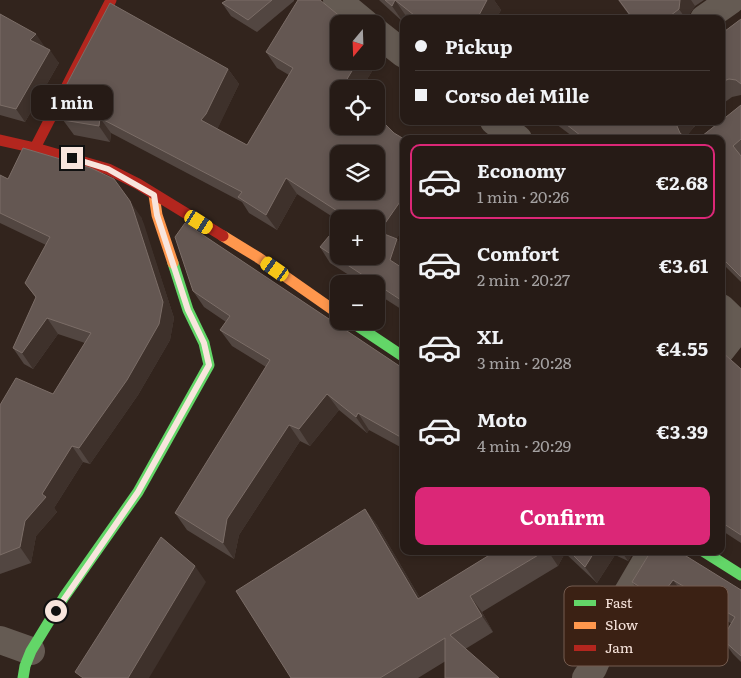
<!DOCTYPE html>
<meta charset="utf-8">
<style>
:root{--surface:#261b16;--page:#2e241f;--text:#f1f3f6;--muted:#a4a1a1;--line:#423935;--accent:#db2777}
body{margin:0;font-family:Literata,serif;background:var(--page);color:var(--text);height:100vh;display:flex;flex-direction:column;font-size:19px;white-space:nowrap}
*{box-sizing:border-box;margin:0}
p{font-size:16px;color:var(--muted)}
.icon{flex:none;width:28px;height:28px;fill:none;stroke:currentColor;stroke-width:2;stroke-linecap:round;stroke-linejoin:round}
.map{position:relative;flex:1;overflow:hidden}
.sheet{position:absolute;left:400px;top:135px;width:325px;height:420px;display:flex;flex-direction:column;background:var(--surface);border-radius:10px;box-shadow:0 2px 8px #0003,0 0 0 1px var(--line)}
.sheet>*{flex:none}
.top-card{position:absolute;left:400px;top:15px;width:325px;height:110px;border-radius:10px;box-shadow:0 2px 8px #0003,0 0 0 1px var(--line);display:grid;align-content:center;height:110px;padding:0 15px;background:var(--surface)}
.needle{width:32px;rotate:199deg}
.tools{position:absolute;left:330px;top:15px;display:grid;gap:10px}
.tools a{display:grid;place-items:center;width:55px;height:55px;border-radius:10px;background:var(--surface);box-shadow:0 2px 8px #0003,0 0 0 1px var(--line);font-size:25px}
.end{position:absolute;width:22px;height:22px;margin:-11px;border:6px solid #f8e5dd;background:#111;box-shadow:0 0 0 2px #111}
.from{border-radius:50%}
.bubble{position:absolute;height:35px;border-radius:10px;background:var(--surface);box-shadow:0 2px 8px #0003,0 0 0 1px var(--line);font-size:16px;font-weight:700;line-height:35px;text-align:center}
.car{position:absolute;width:15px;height:30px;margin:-15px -8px;border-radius:6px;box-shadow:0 0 4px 1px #0007;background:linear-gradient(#f5c518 24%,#345 0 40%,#f5c518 0 76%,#345 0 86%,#f5c518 0)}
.top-card b{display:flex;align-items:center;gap:18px;height:48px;font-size:19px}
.top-card b+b{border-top:1px solid var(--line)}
.top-card i{width:12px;height:12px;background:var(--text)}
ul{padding:9px 0 0;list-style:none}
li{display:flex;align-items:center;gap:15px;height:75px;margin:0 10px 8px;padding:0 5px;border:2px solid transparent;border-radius:10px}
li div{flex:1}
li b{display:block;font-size:19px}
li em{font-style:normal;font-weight:700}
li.on{border-color:var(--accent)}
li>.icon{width:45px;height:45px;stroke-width:1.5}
.action{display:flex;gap:10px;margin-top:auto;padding:10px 15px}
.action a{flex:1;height:58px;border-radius:10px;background:var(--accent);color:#fff;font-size:20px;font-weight:700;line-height:58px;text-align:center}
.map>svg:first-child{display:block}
</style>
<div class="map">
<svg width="741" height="678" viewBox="0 0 741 678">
<rect width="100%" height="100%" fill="#32241d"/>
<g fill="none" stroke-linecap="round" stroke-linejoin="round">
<path stroke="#655b53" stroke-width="28" d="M337,0l29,24
M704,19l27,-19
M376,32l28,22
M494,121l24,18
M721,308l20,19
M721,350l19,-24
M0,640l31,11
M586,678l7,-10 28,-64 31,-53"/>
<path stroke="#63d668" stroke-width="11" d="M350,321l54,36
M703,551l38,24
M23,678l2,-12 6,-15 33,-54 74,-105 71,-127 -5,-22 -16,-33 -15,-47"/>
<path stroke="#ff974d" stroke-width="11" d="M154,195l3,20 16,48
M223,236l36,22 80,56"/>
<path stroke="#b3261e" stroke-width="11" d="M0,140l35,8 73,21 30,15 85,52
M35,148l76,-148"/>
</g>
<path fill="#524641" d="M227,0h67v1l-37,31 -26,-16 -9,-13z
M379,0h115l7,10 -5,9h-86l-4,-3 -1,3h-1l-1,3z
M618,0h86l-9,6 -5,7v6h-58z
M0,14l45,33h-1l15,16 -34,59 -25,-7z
M342,18l4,6h-7v37h31l4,7 -13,21h-22v37l65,102 -8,11 8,10v17l-1,3h1v42l-28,-18v-9h-13l-33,-21 -10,-16 56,-28h-37v2l-42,-27 -20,36 -28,-17 -7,-11 -131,-69 -1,9 -36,-7 -11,-15 165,-51 11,15 -22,45 30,16 42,-70 -12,-7 -11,-16z
M741,19v76l-9,2 -11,8v-71z
M741,105v177l-20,-20v-123l-19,-3z
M552,121h149l-7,6 -5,6 -1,5 5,1h-117z
M0,175l8,4 133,38 33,101 -4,22 -32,55 -48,69 -7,-2 -29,46 3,4 -21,24 -5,27 -31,11v-169l53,-11 32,-51 -27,-9 -25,35 -9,-5 -11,-16 23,-50 -11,-15 21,-38 -46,-22z
M193,291l211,78v80l-35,-19 -2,3 -28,-23 -29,36 -10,-5 -61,94 -5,24 -47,-29 -12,-17 91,-146 -34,-21 -12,-16 6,-8 -22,-15z
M721,351l20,18v174l-20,-13z
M365,509l12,16 43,73 72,-44 -3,-3h145l-6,10 -13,-6 -18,28 -32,-30 -7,13 -76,46 11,20 -75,46h-127z
M651,551l90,39v72l-8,-8 -11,-15 10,-15 -48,-29 -14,19 -27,-17 -11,-15z"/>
<path fill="#3e312b" d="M395,0l11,16 -1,3h-1l-1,3 -11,-16z
M487,0h7l7,10 -5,9h-19z
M680,0h11l4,6 -5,7v6h-4l-7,-10z
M36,34l9,13 -6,6 -9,-13z
M50,50l9,13 -34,59 -9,-13z
M358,61h12l4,7 -13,21h-20z
M228,69l11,15 -22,46 -16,-10z
M339,92v19l-7,-9z
M100,118l11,15 -1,9 -11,-16z
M544,121h6l-3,4z
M677,121h13l4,6 -5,6 -1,6 -8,-6 -3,-7z
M286,178l11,16 -20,36 -11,-15z
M404,196v32l-14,20 -11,-16z
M130,201l11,16 3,7 30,94 -4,22 -32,55 -48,69 -11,-16z
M397,239l7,10v17l-4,10 -10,-16z
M47,318l11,16 -25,35 -11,-16z
M327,394l12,16 -29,36 -11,-17z
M358,413l11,17 -2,3 -11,-16z
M289,425l11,16 -61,94 -5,24 -11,-16 4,-24z
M72,446l11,16 -29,46 3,4 -21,24 -5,27 -11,-16 5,-26 17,-27z
M365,509l12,16 53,90 -12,-16z
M548,551h16l1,2 -7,13z
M595,551h17l3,4 -18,28 -12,-16z
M621,551h13l-6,10z
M195,566l11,16 -57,96h-21z
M673,580l11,15 -14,19 -11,-15z
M470,596l12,16 11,20 -11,-16z"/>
<path fill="#645752" stroke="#7b6d67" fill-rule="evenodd" d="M227,0h45l-24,20 -26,-17z
M298,0h22l22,18 -1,1 3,5h-5v37h19l-17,28h-2v3l-7,10 7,5v19h37v-11l18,18 10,6v57l-25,36 18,7 -7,21 14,9v33l-84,-55 19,-23v32h37v-37h-33l2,-3 -59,-38 -20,37 -28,-18 4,-5 -142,-74 -1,8 -36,-6 -3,-23 50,-94 118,66 -22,45 -5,6 46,25 46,-77 -27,-16zM339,154h37v37h-37z
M385,0h102l-10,19h-58l-24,-19 -3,6z
M619,0h61l-1,9 -13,10h-33z
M0,14l36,20 -6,6 20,10 -34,59 -16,-4z
M741,19v65l-5,-4 -7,-1 -8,3v-48z
M741,105v34l-8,7 8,10v121l-20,-20v-118h-27l8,-3 19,-15z
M562,121h115v5l3,7 6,5 7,1h-108z
M23,148l68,20 23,11 16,22 3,8 30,93 -4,22 -32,56 -48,68 -7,-2 -30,48 4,3 -21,24 -5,26 -20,8v-150l16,-27 37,16 38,-61 -44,-15 -25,35 -9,-5 23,-51 -11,-14 25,-46 -50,-24v-38l8,4z
M185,223l219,146v70l-46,-26 -2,4 -29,-23 -28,35 -10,-4 -62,94 -4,24 -48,-30 95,-153 -50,-30 10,-14 -37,-25 -18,-54z
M721,351l20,18v166l-20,-13z
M365,509l53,90 78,-48h49l-75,45 12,20 -32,19 49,43h-54v-40l-65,40h-89l-55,-87z
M161,537l34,29 -67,112h-45l-8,-6z
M569,551h26l-10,16z
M651,551h27l63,39v66l-19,-17 13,-22 -62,-37 -14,19 -27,-17z"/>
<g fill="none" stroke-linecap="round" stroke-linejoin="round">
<path stroke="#f8e5dd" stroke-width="6" d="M56,611l82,-119 71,-127 -5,-22 -16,-33 -31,-95 -3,-20 -46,-26 -36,-11"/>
</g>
<rect x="564" y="586" width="164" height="80" rx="8" fill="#3b2114" stroke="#745c50" stroke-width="1"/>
<rect x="574" y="600" width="22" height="6" fill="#63d668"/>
<rect x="574" y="622" width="22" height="7" fill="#ff974d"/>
<rect x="574" y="645" width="22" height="6" fill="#b3261e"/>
<g font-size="14" fill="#f8e5dd">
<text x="605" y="608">Fast</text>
<text x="605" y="630">Slow</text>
<text x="605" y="653">Jam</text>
</g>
</svg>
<div class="tools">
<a><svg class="needle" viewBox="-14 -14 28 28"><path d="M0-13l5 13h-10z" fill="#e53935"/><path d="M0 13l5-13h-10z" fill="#a4a1a1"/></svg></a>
<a><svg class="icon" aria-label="locate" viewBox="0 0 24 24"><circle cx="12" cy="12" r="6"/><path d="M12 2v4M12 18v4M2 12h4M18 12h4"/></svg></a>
<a><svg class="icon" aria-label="layers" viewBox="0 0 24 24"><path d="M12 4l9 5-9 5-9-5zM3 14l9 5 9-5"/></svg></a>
<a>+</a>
<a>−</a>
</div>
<i class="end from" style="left:56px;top:611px"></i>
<i class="end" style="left:72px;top:158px"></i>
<div class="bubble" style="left:31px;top:85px;width:82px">1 min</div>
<i class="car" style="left:199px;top:222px;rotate:122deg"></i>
<i class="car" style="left:275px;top:269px;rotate:305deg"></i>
<div class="top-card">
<b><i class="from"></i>Pickup</b>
<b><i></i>Corso dei Mille</b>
</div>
<section class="sheet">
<ul>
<li class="on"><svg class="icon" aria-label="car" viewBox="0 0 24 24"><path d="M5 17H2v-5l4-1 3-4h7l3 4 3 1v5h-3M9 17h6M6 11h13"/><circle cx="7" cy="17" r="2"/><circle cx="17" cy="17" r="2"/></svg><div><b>Economy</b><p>1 min · 20:26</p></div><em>€2.68</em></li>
<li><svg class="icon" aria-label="car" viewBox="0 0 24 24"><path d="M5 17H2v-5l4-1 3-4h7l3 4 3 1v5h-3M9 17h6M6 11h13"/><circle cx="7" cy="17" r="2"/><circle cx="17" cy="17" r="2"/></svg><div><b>Comfort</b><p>2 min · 20:27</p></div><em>€3.61</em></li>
<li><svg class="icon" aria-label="car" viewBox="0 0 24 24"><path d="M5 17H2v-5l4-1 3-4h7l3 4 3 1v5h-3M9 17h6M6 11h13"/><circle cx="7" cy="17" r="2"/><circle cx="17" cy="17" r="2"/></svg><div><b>XL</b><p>3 min · 20:28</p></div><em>€4.55</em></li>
<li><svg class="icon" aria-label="car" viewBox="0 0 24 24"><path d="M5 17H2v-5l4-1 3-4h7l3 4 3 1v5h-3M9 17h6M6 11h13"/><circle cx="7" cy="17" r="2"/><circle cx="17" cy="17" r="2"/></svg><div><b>Moto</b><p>4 min · 20:29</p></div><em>€3.39</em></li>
</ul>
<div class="action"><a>Confirm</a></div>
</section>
</div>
